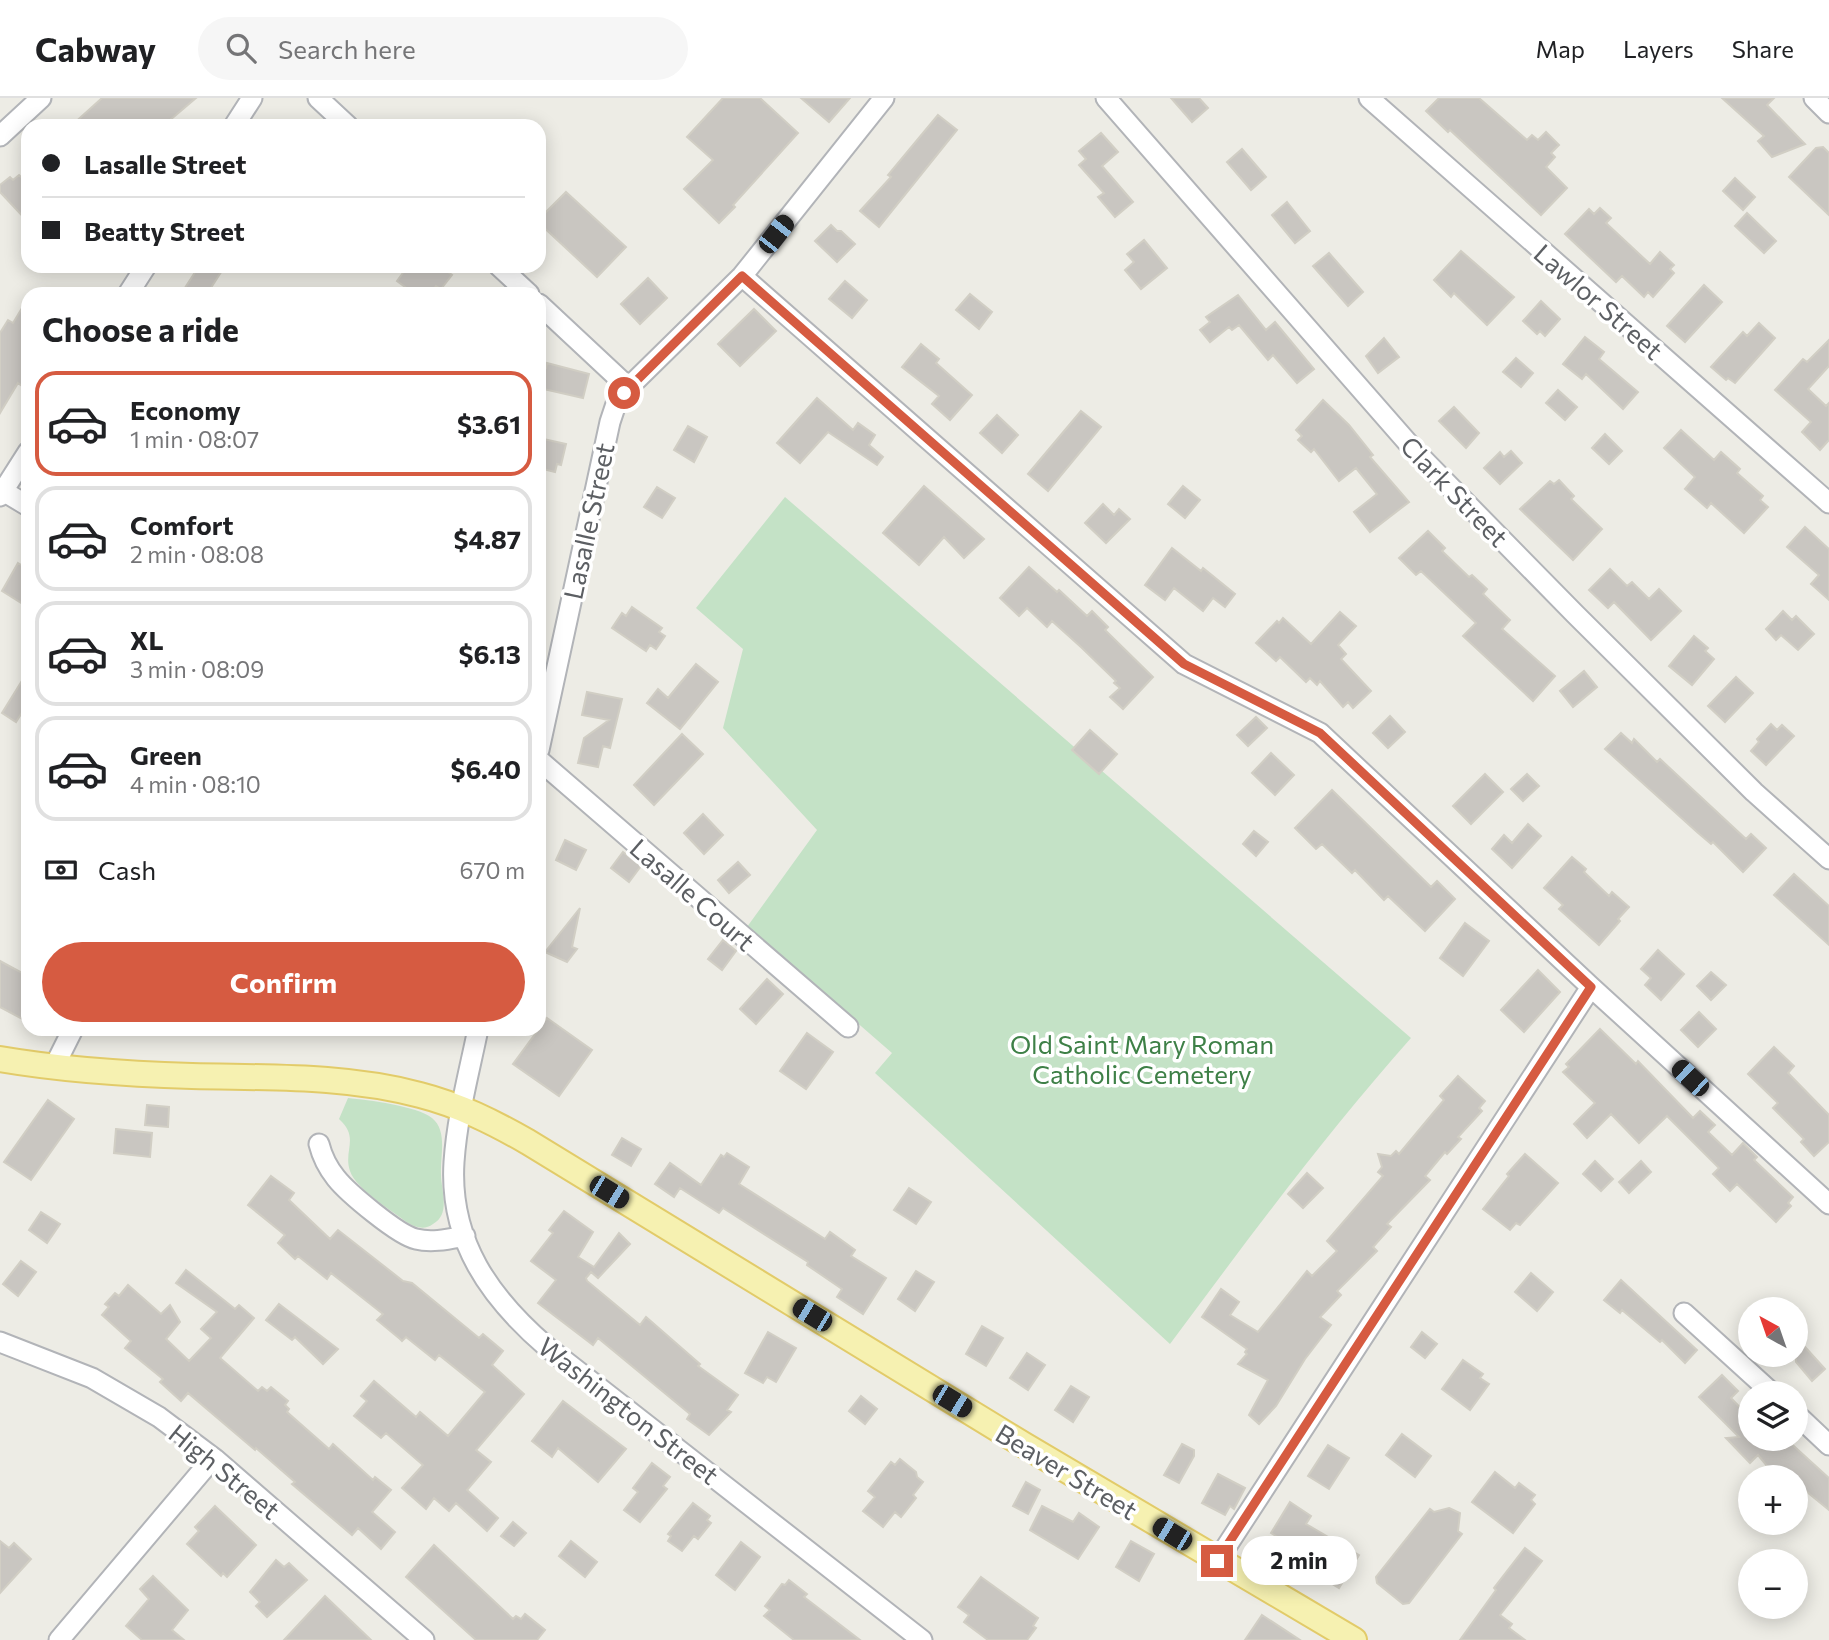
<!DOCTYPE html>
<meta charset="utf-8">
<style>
:root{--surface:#fff;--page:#f6f6f6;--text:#202124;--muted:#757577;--line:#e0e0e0;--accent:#d65b41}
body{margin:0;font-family:Commissioner,sans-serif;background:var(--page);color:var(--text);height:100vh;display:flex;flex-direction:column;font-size:26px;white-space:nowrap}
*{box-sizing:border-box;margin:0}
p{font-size:23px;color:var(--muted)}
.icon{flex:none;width:38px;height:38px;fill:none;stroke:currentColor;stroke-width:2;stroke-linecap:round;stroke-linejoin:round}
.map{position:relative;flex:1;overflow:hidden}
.details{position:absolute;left:21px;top:189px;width:525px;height:749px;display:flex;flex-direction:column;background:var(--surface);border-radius:21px;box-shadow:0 4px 18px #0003}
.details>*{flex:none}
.hud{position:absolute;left:21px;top:21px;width:525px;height:154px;border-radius:21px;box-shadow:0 4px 18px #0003;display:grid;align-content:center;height:154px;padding:0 21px;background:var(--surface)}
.needle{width:46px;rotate:320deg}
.fabs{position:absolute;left:1738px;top:1199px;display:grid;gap:14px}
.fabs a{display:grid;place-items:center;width:70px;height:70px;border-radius:50%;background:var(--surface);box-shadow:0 4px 18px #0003;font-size:35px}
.end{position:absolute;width:32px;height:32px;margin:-16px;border:9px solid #d65b41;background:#fff;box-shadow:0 0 0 4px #fff}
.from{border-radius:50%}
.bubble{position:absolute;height:49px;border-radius:24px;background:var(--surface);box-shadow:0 4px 18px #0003;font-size:23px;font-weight:700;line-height:49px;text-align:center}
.car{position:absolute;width:21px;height:42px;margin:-21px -10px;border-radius:9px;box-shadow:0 0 5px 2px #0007;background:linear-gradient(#222 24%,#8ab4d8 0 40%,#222 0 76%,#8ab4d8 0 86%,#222 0)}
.hud b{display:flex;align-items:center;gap:24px;height:66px;font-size:26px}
.hud b+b{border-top:2px solid var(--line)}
.hud i{width:18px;height:18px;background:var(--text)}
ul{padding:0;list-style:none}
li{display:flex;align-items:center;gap:21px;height:105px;margin:0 14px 10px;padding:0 7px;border:4px solid var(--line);border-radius:21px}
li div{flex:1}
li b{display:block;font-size:26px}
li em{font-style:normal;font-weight:700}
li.selected{border-color:var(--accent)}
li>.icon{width:63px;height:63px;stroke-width:1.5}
h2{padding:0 21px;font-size:32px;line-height:84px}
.pay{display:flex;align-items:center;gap:18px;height:77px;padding:0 21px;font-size:26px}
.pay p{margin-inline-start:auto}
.button{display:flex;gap:14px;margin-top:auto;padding:14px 21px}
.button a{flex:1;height:80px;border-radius:42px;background:var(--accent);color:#fff;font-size:28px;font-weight:700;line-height:80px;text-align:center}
header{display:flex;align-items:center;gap:42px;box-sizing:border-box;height:98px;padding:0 35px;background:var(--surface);border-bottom:2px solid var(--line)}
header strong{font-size:33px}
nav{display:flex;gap:38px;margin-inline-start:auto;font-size:24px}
.search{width:490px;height:63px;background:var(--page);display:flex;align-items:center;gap:18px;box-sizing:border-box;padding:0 24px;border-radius:38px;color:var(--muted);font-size:26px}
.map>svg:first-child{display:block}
</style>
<header>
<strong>Cabway</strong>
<div class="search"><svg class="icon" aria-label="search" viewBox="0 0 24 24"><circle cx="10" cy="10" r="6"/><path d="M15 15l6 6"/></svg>Search here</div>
<nav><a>Map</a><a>Layers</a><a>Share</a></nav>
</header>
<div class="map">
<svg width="1829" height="1542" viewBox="0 0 1829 1542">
<rect width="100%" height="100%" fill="#edece5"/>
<path fill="#c4e2c6" d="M785,399l626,541c-86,97 -163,201 -241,306l-295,-271 17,-20 -145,-126 70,-97 -94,-102 20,-79 -47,-41z
M348,1000c20,2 69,8 84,20 16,13 8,38 9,56 0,17 10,40 -8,50 -8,6 -16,4 -25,-1 -16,-12 -52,-34 -58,-52 -7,-21 10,-33 -11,-52z"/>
<path fill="#c9c6c1" stroke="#d1cec4" stroke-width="2" d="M102,0h94l-33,28h-92z
M723,0h37l38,35 -65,72 2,2 -16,16 -35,-34 29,-29 -26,-23z
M801,0h49l-21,24z
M1171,0h28l9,10 -16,14z
M1439,0h40l48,42 5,-5 6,5 8,-8 13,13 -8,8 4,4 -9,10 21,21 -26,27 -91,-85 -2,2 -22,-21z
M1722,0h52l-7,7 38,39 -33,13 -14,-16 6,-5z
M938,17l19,15 -78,97 -19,-16 31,-34 -3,-2z
M1101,35l17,19 -16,14 31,36 -18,15 -17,-20 6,-4 -25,-28 7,-6 -7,-8z
M1823,49l6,6v62l-40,-38 27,-29z
M1242,51l24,28 -15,13 -24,-28z
M19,77l9,9v38l-28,-30v-7l10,-8 3,3z
M1735,80l20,19 -12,13 -20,-19z
M566,94l60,55 -29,30 -58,-54v-4z
M1287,104l23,29 -15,12 -23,-28z
M1600,110l11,10 -5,5 44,41 10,-12 14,13 -4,4 4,4 -21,24 -5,-5 -4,5 -22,-21 -6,6 -51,-48 24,-25 5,5z
M1747,115l29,28 -12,12 -29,-27z
M831,127l6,6h4l14,13 -18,18 -22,-21z
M1144,142l23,28 -26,21 -16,-19 9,-8 -7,-8z
M1461,153l53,46 -27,28 -33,-32 -3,4 -17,-17z
M1329,155l34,39 -15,14 -35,-40z
M199,168h26l-18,28h-26z
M408,168h32l12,9 -11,14 -5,-3 -6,8h-30l5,-7 -8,-6z
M648,180l19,20 -27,26 -19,-20z
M845,183l22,19 -15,18 -23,-19z
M1704,187l18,17 -37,40 -18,-16z
M970,196l22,18 -13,17 -23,-19z
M1238,197l28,35 9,-8 39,47 -17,14 -24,-28 -5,5 -29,-35 -7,5 -3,-3 -19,15 -10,-12 10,-8 -4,-5z
M28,200v77l-6,11 -4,-3 -18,30v-80l8,-13 5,3z
M1541,203l19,18 -15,17 -5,-5 -3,3 -14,-13z
M754,211l22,22 -36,35 -22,-22z
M1759,225l16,15 -40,45 -7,-5 -2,2 -15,-13 32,-35 4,4z
M1585,239l19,15 -5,7 39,33 -15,17 -37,-35 -4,5 -19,-15z
M1384,240l15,19 -21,16 -12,-17z
M1829,242v26l-21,23 18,17 3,-3v37l-9,10 -18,-18 9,-10 -36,-32 28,-31 4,3z
M921,246l18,15 -3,4 36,32 -22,25 -18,-16 7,-8 -37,-29z
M1516,260l17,15 -12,14 -18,-15z
M547,265l42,11 -6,24 -44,-10v-22l7,2z
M1558,292l19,17 -12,13 -19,-17z
M817,300l36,32 5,-7 17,12 -6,10 14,12 -6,8 -49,-33 -28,31 -23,-20z
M1323,302l26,25 24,30 -3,2 39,45 -39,30 -16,-20 23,-18 -21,-26 -17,13 -25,-32 -3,3 -13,-12 4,-4 -6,-6z
M1454,309l25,26 -13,15 -27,-27z
M1081,313l20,16 -53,64 -20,-17z
M997,317l21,20 -16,18 -22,-20z
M688,328l19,11 -13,25 -20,-12z
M1681,332l33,30 7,-8 19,17 -3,4 26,23 -3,4 8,7 -24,26 -33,-30 -4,5 -22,-19 10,-12 -31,-29z
M1605,336l17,17 -13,13 -17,-16z
M539,340l27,6 -5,21 -4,-1 -2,8 -16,-4z
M1511,353l11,12 -22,21 -16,-16 16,-16 4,5z
M1559,382l15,16 -3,3 31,30 -29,31 -53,-51 30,-28 4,3z
M924,388l60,53 -20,19 -20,-21 -25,28 -36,-32z
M1183,388l17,14 -15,18 -17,-14z
M657,389l18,11 -13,20 -18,-11z
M1103,406l11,11 5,-6 11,10 -24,24 -21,-20z
M1805,429l24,22v51l-18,-16 8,-9 -32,-28z
M1428,433l17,17 -3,3 27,26 3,-2 15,14 -4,5 27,26 -8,9 53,47 -22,25 -70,-65 13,-13 -55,-52 -5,4 -17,-17z
M1172,450l29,23 2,-3 32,26 -10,13 -12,-9 -10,13 -29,-23 -9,12 -20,-15z
M18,465l10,6v26l-5,9 -21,-13z
M1029,469l28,25 2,-2 28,26 5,-5 16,16 -3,3 48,47 -30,32 -13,-12 10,-9 -6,-5 2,-2 -34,-33 -30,-27 -5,6 -20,-19 -8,8 -19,-18z
M1610,471l17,17 5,-4 17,17 10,-10 22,22 -30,29 -37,-38 -6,6 -19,-18z
M632,509l30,21 -3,4 6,4 -9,13 -6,-4 -4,6 -34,-23 10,-15 4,3z
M1783,513l9,9 4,-4 18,18 -16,16 -17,-15 -5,5 -10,-11z
M1340,514l16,14 -18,19 8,9 -5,5 30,32 -18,17 -5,-6 -5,5 -23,-26 -3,4 -7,-7 -4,4 -26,-25 -4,4 -20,-18 21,-22 2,2 4,-5 28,26z
M1694,538l14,12 -3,3 9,8 -22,26 -23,-19z
M696,566l22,18 -38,47 -33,-26 11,-14 10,9z
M28,573v32l-12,19 -14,-9z
M1584,573l13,16 -24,20 -13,-16z
M1736,579l17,16 -28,29 -17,-16z
M587,594l35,7 -12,49 -7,-2 -5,21 -20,-4 6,-25 25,-18 -27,-5z
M1390,618l15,16 -17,16 -15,-15z
M1256,619l11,11 -19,18 -11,-11z
M1771,626l6,6 5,-5 12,11 -28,29 -15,-14 8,-9 -2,-3z
M1090,632l27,24 -18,20 -27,-24z
M1621,635l11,10 2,-4 23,23 3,-3 86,80 5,-5 15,14 -23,24 -30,-30 -2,2 -14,-12 -92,-83z
M682,636l21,20 -49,51 -20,-20z
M1271,655l23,22 -19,20 -23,-22z
M1485,676l18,18 -32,32 -18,-18z
M1527,676l12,12 -16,15 -12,-12z
M1332,692l99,97 6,-6 18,18 -30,32 -37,-35 -4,4 -29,-30 -3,3 -30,-29 -6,5 -21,-21z
M703,716l20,21 -19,19 -20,-21z
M1528,726l13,12 -29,32 -20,-19 12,-14 8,8z
M1254,733l14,11 -12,14 -13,-12z
M565,742l21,10 -10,20 -20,-10z
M623,754l18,14 -12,16 -18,-14z
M1572,759l14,12 -2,3 25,24 3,-4 17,15 -11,12 2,2 -21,24 -40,-36 4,-4 -19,-17z
M738,764l12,13 -21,18 -11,-13z
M1794,776l35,32v39l-55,-50z
M580,810l-8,39 5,2 -10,13 -22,-10z
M1465,825l24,18 -26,35 -23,-18z
M723,842l13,11 -14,19 -14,-11z
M1658,852l26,24 -23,26 -16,-15 6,-7 -10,-9z
M0,863l28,15v46l-28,-15z
M1538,872l22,22 -36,40 -23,-22z
M1711,874l15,13 -15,15 -14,-14z
M767,881l16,15 -27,30 -16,-15z
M1699,914l17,17 -18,18 -17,-17z
M547,920l45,32 -33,46 -46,-32z
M1600,931l36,35 2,-3 55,57 7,-7 15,14 -7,7 24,23 11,-12 14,14 -3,3 39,37 -5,6 3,3 -15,16 -39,-38 -7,7 -17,-17 6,-6 -52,-52 -28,27 -28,-29 -24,24 -13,-14 21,-21 -32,-31 6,-5 -3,-3z
M807,935l26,19 -27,37 -26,-18z
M1774,949l20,19 -6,7 41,42v27l-15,14 -13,-14 3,-3 -31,-31 5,-5 -30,-29z
M1458,978l27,25 -6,7 3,3 -24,26 3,2 -14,15 -2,-2 -20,24 5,4 -43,44 4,3 -18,20 4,4 -40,40 4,4 -21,22 11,8 -26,34 -29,47 -17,18 -10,-9 19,-35 -30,-16 9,-10 -2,-2 2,-3 -45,-32 19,-28 18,13 -9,13 28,17 49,-61 5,5 25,-25 -10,-10 56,-65 -5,-4 4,-5 -4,-13 13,2 5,-5 3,3 45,-54 -4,-4z
M48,1002l26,19 -43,61 -27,-18z
M147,1007l22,2 -1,20 -23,-2z
M116,1031l36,4 -2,24 -36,-4z
M622,1040l19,11 -10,17 -19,-11z
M727,1055l22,14 -10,17 86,55 5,-7 25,18 -4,6 35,22 -23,36 -26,-17 5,-8 -35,-24 1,-3 -85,-54 -4,5 -39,-25 -6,9 -19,-13 15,-21 31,22 20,-30 3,2z
M1525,1056l33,29 -38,42 -4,-2 -6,7 -27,-21 26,-33 -2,-2z
M1595,1063l18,18 -12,12 -18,-17z
M1641,1063l10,11 -22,21 -10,-11z
M1307,1075l16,15 -20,20 -15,-14z
M271,1078l23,17 -5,7 41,39 8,-9 65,51 9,2 67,55 4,-4 20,17 -11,14 32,29 -48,56 15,12 -24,28 31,28 -11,13 -31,-28 -7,8 -15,-13 -8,11 -24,-21 21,-23 -37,-32 -5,5 -27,-22 13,-15 -6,-5 13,-15 42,36 4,-5 28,24 37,-44 -46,-37 -4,5 -29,-23 -4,4 -2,-2 -23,-19 6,-6 -52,-41 -4,6 -29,-23 -3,3 -17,-16 7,-8 -37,-30z
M909,1090l22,14 -15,22 -22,-14z
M564,1113l29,21 -15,25 16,10 25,-34 11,11 -32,34 -7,-6 -5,6 1,3 53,44 6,-8 54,47 -2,2 40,29 -11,15 4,2 -22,23 -22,-16 3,-5 -92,-76 -5,7 -55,-42 18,-23 -25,-19 22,-28 -4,-3z
M41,1114l19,12 -13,19 -18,-13z
M21,1163l15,11 -18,24 -15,-12z
M186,1172l49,39 4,-4 15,13 -34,40 38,33 4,-4 5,4 4,-4 17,14 -3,4 4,4 -2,3 42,37 4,-5 40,36 2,-3 16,13 -19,22 23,20 -14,17 -23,-21 -6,7 -60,-51 3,-2 -39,-34 -1,2 -67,-57 -7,8 -21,-19 3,-3 -38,-31 6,-7 -29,-26 7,-8 -4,-3 10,-11 4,3 9,-11 33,29 9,-9 10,17 -14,17 23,22 22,-23 -10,-9 16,-17 -41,-29z
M916,1173l18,11 -19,29 -17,-12z
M1531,1175l22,19 -16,19 -22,-19z
M1621,1182l76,70 -12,13 -23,-23 -2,2 -38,-32 -2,3 -16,-13z
M279,1206l59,45 -15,15 -28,-27 -3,3 -26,-20z
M982,1228l21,12 -17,28 -20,-12z
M768,1234l28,16 -20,34 -9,-5 -4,6 -18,-10z
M1422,1234l15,12 -12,14 -14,-11z
M1796,1239l29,32 -13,12 -16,-19z
M1027,1255l18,12 -17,25 -18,-12z
M1463,1262l20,14 -3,4 9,6 -19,26 -28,-21z
M1722,1277l16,16 -7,7 19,20v20h35l44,40v32l-33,-27v-6h-20l-18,-22 -8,8 -24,-25 13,-1 -40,-40z
M1071,1288l18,11 -16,25 -18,-12z
M861,1298l16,13 -12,15 -16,-13z
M563,1303l63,48 -28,33 -40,-34 -6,9 -20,-16z
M1402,1336l29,22 -16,21 -29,-22z
M1182,1346l12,6v6l-15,27 -15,-8z
M1328,1347l21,13 -20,31 -21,-13z
M900,1361l16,13 1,5 6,5 -10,13 3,3 -15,19 -6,-5 -12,15 -20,-16 12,-14 -7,-6 23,-29 4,3z
M652,1365l18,14 -7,9 4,3 -27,33 -16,-12 14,-18 -5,-4z
M1495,1374l20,16 4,-5 16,12 -4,5 4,4 -22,29 -41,-31z
M1218,1376l27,14 -11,21 -4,-3 -5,9 -23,-12z
M1026,1384l14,8 -12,24 -15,-8z
M1290,1404l21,14 -5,8 53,31 -20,33 -31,-19 5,-10 -42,-26z
M693,1405l17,13 -3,4 4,3 -13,16 -4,-3 -12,15 -14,-10 3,-5 -3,-2z
M215,1408l41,39 -29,32 -4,-4 -2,3 -34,-32 12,-13 -4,-4z
M1042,1408l31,16 6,-9 20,14 -21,32 -48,-29z
M1449,1410l11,5 -2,18 4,3 -53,69 -6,1 -26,-21 -1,-6 54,-68 4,3z
M513,1424l13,11 -12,13 -13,-10z
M0,1443l9,7 5,-5 17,16 -31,34z
M571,1443l26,21 -12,15 -26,-21z
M1131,1443l23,13 -15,27 -23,-14z
M741,1444l19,15 -25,33 -19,-15z
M434,1447l79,74 3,-3 5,3 4,-5 20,16 -8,10h-61l-70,-63z
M1525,1450l17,13 -42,54 12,9 -3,4 16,12h-65l36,-50 -2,-2z
M276,1462l8,7 5,-4 18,17 -40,37 -11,-11 4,-4 -10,-10z
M153,1478l35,34 -16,20 12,10h-42l-16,-14 23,-27 -9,-10z
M981,1479l57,41 -5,8 3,2 -9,12h-39l-24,-18 5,-7 -11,-8z
M789,1482l18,14 -3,3 56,43h-66l-30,-24 6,-6 -5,-4 17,-22 3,1z
M325,1498l46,44h-87z
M1262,1517l38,25h-55z"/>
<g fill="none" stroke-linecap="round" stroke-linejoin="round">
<defs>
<path id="minor" d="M318,0l30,28
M1106,0l309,353 160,163 179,178 75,67
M1369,0l460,405
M1814,0l15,15
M234,28l18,-28
M0,38l41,-38
M499,168l30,28
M742,178l442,388 136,69 271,254 238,217
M128,196l18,-28
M539,206l90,84
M3,393l25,15
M0,398l28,-44
M539,652l71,-328 6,-18 15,-19 111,-109 142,-178
M539,662l309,267
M478,931c-9,44 -21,88 -24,133 -5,79 36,136 93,185l375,293
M54,969l19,-38
M319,1046c3,12 9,24 17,34 12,15 62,57 80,61 16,4 33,0 49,-3
M1684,1215l88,80
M0,1244l92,36 67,39 56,42 209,181
M1796,1316l33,31
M1217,1463l374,-574
M59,1542l154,-182"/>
<path id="major" d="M0,961c64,11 127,15 192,17 77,2 153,-1 228,19 39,10 73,27 108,47l496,303 330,195"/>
</defs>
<use href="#minor" stroke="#b2b4b8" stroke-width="23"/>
<use href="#major" stroke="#e2cb69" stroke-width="28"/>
<use href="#minor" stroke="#fff" stroke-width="19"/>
<use href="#major" stroke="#f6f1b1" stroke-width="24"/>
</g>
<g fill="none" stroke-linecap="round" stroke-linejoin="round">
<path stroke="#d65b41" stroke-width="9" d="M624,295l118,-117 442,388 136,69 271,254 -374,574"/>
</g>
<g text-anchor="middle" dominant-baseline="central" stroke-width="7" stroke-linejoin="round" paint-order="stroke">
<g font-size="26" fill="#5c5f63" stroke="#fff">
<text transform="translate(1599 203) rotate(41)">Lawlor Street</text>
<text transform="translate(1455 393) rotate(46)">Clark Street</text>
<text transform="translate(588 423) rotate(-78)">Lasalle Street</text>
<text transform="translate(693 796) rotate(41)">Lasalle Court</text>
<text transform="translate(629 1312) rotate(38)">Washington Street</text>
<text transform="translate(225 1373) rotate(39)">High Street</text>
<text transform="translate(1067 1373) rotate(31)">Beaver Street</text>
</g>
<g font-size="26" fill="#3e8047" stroke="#fff">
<text x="1142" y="945">Old Saint Mary Roman<tspan x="1142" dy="30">Catholic Cemetery</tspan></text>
</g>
</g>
</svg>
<div class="fabs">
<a><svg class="needle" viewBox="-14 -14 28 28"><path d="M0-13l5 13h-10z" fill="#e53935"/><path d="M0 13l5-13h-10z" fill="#757577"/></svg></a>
<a><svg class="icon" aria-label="layers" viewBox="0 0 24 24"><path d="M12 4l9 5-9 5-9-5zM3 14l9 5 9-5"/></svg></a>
<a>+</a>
<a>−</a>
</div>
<i class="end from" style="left:624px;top:295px"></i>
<i class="end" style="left:1217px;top:1463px"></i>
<div class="bubble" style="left:1241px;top:1438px;width:116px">2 min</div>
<i class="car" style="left:776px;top:136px;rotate:38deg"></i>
<i class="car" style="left:1690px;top:980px;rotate:313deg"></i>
<i class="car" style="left:609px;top:1094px;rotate:121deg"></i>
<i class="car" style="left:812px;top:1217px;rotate:301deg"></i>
<i class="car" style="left:952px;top:1303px;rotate:121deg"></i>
<i class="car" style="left:1172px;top:1436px;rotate:301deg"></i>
<div class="hud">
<b><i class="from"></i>Lasalle Street</b>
<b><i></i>Beatty Street</b>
</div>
<section class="details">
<h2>Choose a ride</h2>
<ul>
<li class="selected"><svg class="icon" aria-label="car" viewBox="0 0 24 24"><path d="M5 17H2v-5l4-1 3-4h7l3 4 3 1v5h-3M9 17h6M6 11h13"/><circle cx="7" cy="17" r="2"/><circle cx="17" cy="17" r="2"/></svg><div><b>Economy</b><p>1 min · 08:07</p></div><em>$3.61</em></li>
<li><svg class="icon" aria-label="car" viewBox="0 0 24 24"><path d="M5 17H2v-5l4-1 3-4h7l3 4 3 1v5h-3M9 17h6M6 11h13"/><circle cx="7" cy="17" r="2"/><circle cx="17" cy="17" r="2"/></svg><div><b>Comfort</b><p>2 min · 08:08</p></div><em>$4.87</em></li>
<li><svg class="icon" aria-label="car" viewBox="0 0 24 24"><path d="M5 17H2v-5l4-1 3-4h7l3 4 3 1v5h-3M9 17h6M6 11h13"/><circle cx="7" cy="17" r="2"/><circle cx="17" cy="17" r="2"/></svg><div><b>XL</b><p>3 min · 08:09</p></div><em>$6.13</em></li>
<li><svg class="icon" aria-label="car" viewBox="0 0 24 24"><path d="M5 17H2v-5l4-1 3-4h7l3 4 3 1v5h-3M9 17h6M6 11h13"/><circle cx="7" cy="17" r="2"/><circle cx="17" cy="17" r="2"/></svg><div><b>Green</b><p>4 min · 08:10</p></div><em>$6.40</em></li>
</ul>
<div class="pay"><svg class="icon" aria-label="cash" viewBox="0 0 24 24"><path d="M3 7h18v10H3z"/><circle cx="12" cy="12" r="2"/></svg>Cash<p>670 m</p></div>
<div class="button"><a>Confirm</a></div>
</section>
</div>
